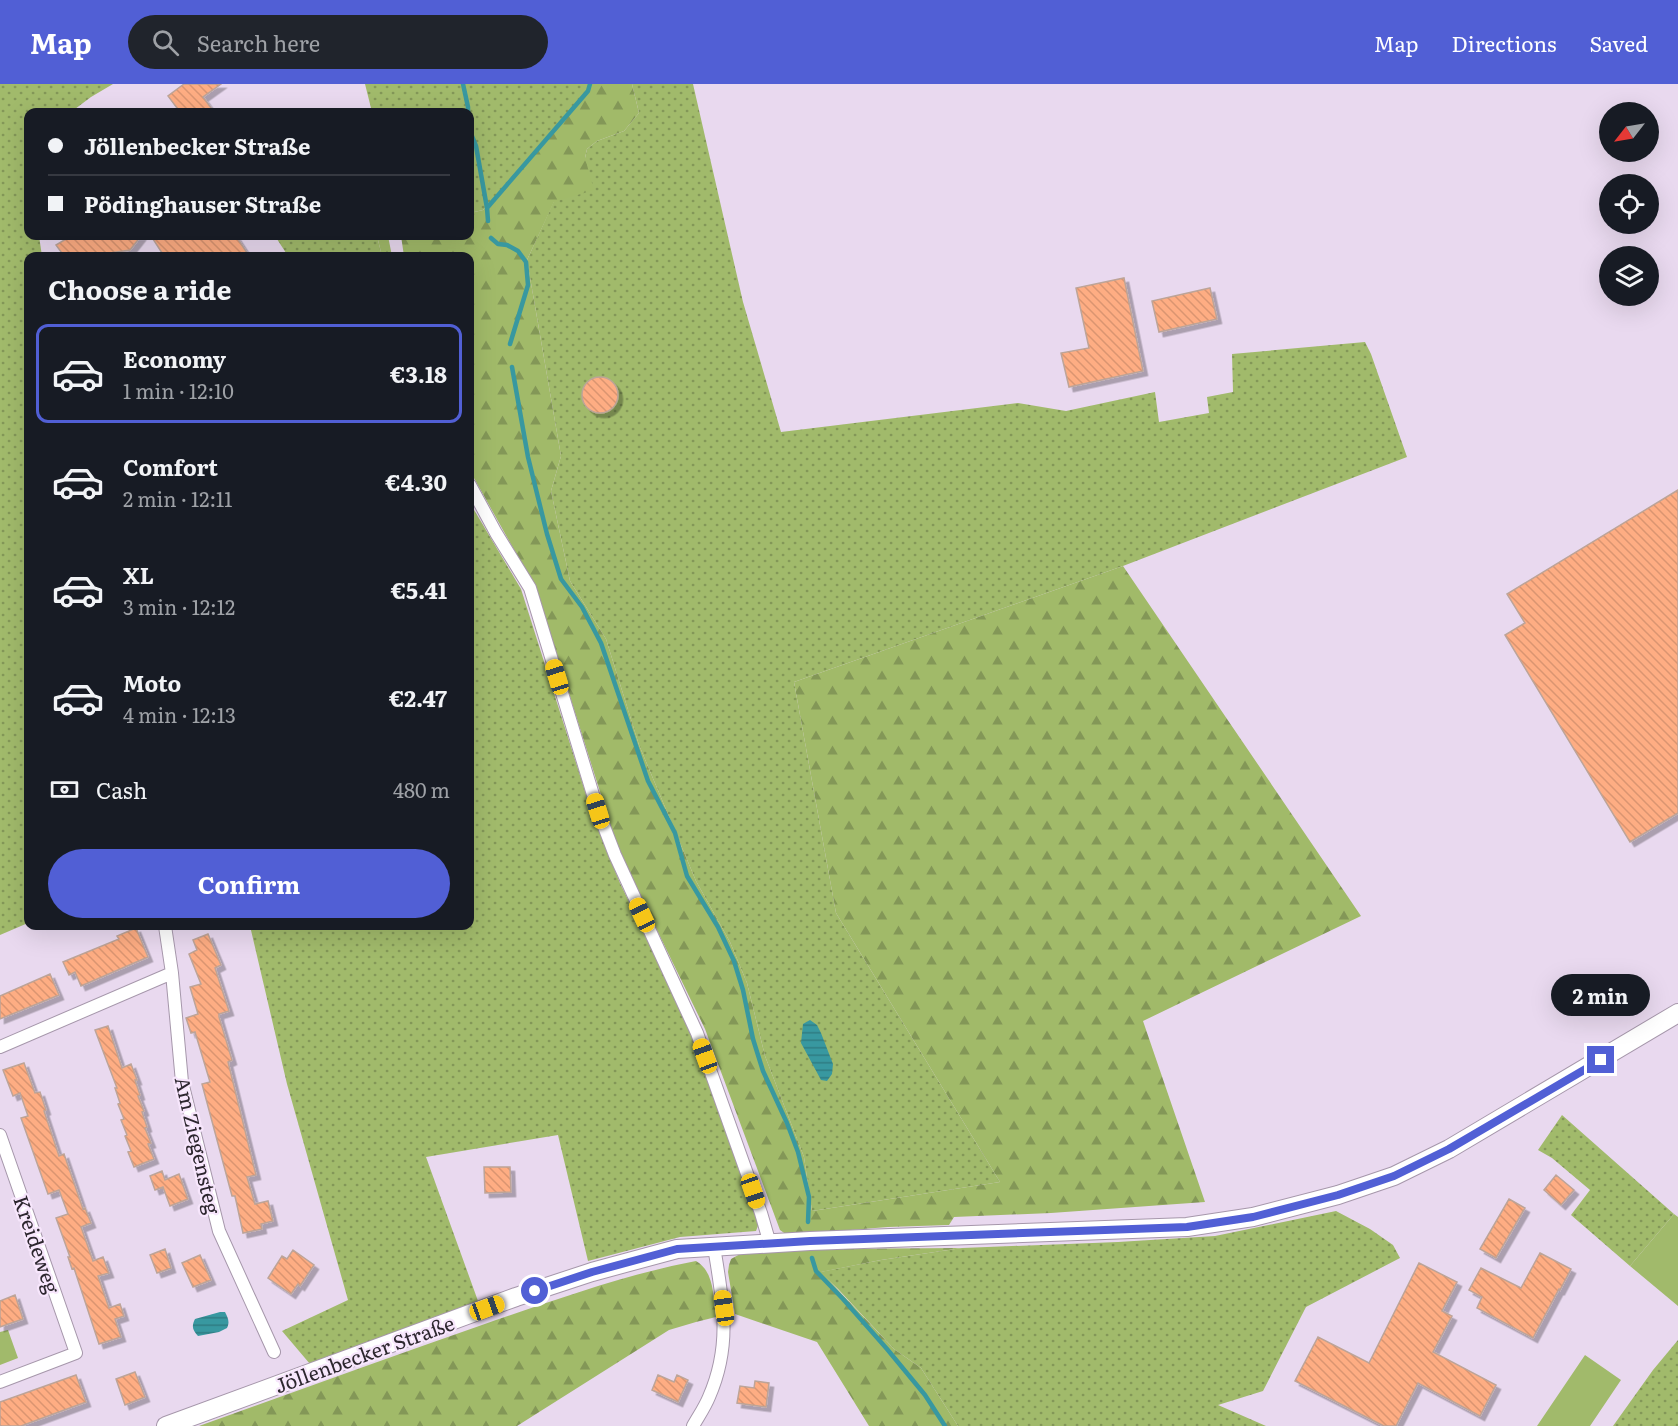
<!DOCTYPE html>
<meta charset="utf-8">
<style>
:root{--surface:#171b24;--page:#20242c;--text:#f1f3f6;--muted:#9ea1a6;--line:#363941;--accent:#515fd5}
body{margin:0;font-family:Literata,serif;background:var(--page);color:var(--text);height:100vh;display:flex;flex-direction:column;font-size:22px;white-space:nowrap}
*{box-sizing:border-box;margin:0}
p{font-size:20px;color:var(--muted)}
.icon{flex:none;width:33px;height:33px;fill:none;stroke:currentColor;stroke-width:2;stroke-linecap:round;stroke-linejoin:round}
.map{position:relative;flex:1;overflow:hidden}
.sheet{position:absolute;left:24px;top:168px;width:450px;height:678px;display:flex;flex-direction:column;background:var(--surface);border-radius:12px;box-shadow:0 6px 24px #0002}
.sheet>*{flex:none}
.hud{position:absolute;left:24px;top:24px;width:450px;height:132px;border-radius:12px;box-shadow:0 6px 24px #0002;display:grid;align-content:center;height:132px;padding:0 24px;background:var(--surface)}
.needle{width:39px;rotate:239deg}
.buttons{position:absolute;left:1599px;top:18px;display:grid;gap:12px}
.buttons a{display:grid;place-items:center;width:60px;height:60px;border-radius:50%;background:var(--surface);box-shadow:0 6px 24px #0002;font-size:30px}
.end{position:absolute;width:27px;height:27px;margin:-14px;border:8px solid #515fd5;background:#fff;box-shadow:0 0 0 3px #fff}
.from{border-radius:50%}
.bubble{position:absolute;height:42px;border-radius:21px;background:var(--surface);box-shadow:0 6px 24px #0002;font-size:20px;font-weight:700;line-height:42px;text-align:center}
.car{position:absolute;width:18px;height:36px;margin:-18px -9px;border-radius:8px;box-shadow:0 0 4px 2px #0007;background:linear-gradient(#f5c518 24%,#345 0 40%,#f5c518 0 76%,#345 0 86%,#f5c518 0)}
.hud b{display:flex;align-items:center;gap:21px;height:57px;font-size:22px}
.hud b+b{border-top:2px solid var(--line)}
.hud i{width:15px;height:15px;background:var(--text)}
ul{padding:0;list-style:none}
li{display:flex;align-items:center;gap:18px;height:99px;margin:0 12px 9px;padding:0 12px;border:3px solid transparent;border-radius:12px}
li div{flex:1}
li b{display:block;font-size:22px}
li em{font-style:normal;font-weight:700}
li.on{border-color:var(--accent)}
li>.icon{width:54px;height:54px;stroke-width:1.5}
h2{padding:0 24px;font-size:27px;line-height:72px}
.pay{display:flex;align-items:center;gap:15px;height:66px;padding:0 24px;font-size:22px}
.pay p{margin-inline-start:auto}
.primary-button{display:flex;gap:12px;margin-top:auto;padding:12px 24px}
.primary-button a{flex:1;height:69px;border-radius:36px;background:var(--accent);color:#fff;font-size:24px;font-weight:700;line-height:69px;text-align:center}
header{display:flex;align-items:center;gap:36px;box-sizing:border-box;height:84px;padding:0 30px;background:var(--accent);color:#fff}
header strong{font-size:28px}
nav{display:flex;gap:33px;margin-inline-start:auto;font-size:21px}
.search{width:420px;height:54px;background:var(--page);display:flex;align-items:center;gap:15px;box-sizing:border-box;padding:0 21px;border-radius:33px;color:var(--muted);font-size:22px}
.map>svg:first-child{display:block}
</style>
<header>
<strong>Map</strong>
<div class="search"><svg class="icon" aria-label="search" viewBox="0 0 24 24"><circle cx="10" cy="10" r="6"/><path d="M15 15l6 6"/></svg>Search here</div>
<nav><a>Map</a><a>Directions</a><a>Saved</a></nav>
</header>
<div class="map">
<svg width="1678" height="1342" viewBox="0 0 1678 1342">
<defs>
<pattern id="grass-dots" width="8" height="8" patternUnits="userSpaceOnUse" patternTransform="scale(1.5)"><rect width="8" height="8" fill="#a1ba6b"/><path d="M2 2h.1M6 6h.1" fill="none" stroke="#839758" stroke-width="1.8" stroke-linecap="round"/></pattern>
<pattern id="forest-firs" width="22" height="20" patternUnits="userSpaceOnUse" patternTransform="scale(1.5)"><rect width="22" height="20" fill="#a1ba69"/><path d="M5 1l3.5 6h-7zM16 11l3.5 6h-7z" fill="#839757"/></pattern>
<pattern id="water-rules" width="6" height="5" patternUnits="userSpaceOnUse" patternTransform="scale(1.5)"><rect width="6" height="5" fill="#3898a0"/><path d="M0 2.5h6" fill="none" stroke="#2f7c83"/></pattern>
<pattern id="building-back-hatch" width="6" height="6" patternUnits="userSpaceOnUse" patternTransform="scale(1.5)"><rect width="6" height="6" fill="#fead83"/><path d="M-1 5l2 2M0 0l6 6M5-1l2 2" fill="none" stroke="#da9571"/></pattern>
<filter id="shadow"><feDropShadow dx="4.5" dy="4.5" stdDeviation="0" flood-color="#0004"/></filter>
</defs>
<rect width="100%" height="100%" fill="#e9d9ef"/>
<path fill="url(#grass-dots)" d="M0,0h113l-22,13 -20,15h-43v124h11l3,20h-14v667l-28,12z
M365,0h226l-3,8 -105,118 -13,3v-101h-98z
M632,0h61l50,218 38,130 237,-29 48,8 89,-19 4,30 50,-9 -2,-16 26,-5 -1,-38 133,-12 6,12 36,103 -284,109 -329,116 42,231 164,269 -188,29 -8,-54 -39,-101 -18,-73 -17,-41 -34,-61 -57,-136 -33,-106 -36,-58 -19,-90 10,-35 -34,-196 27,-59 31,-43 2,-9 10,-8 27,-10 15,-18z
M275,152h102l5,20h-94z
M470,419l51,86 71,224 28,70 75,152 64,188 -3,8 -76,6 -92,24 -30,-126 -132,22 52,144 -168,63 -28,-33 66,-31 -61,-216 -37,-158h220z
M1562,1031l112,99 -44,52 -59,-51 19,-25 -38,-32 -14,-8z
M1336,1127l34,18 23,16 7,13 -94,49 -43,84 -45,14 48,21h-308l-37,-58 -27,-19 -56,-60 -18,-17 61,-12 81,-12 156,-6 97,-6z
M1678,1256v86h-65l40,-56z"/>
<path fill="url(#forest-firs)" d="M591,0h41l7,29 -15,18 -27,10 -10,8 -2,9 9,32 -40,12 -27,58 34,196 -10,35 19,90 36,58 33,106 57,136 34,61 17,41 18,73 39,101 8,54 188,-29 -164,-269 -42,-231 329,-116 238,350 -218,105 62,181 -154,11 -97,4 -5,8 -61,2 -101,8 -7,-5 -75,-201 -86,-177 -83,-263 -66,-118v-215h-66l-3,-20h69v-23l13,-3 105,-118z
M377,152h11l4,20h-10z
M962,1164l-81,12 -60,12 73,77 27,19 37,58h-89l-52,-84 -82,-28 -7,-42 1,-7 2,-6 11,-6 71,-4z
M696,1177c19,11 17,37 20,56l-20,5 -27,8 -152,96h-318c95,-34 189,-68 283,-101 70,-24 141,-50 214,-64z"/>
<path fill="#a1ba6b" d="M1674,1130l4,3v89l-48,-40z
M8,1246l10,28 -18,7v-33z
M1585,1271l36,25 -31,46h-53z"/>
<path fill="url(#water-rules)" d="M810,936l7,5 4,8 12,31 -1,10 -5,7 -6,-1 -20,-37 2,-19z
M220,1228h5c3,6 5,10 2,16l-8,4 -21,4c-5,-6 -7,-9 -3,-17z"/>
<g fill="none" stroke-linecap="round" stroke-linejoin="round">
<path stroke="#3898a0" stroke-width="4.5" d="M463,0l5,23v5
M470,47l6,15 11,62 1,13
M487,124l101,-117 2,-7
M491,154l7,6 9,1 11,6 8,11 2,23 -18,59
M512,283l16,90 19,77 14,45 21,28 19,36 47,138 27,52 12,43 31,51 16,34 9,29 10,49 10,32 24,52 11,29 11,45 -1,25
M812,1174l4,13 27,28 44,50 38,46 20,31"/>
</g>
<path fill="url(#building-back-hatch)" stroke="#bda498" stroke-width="1.5" filter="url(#shadow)" d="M184,0h37l-18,13 11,15h-34l-12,-16z
M71,152h70l-11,14 -27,4 2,2h-41l-8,-11z
M151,152h85l13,20h-85z
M1124,194l19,93 -74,16 -8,-34 28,-5 -13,-60z
M1210,204l7,31 -58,13 -7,-31z
M582 311a18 18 0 1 1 36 0a18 18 0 1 1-36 0Z
M1678,406v323l-48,29 -125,-207 20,-12 -18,-29z
M136,844l12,29 -67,29 -6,-14 -6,3 -6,-13 56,-23 -2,-3z
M208,850l13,31 -6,3 14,43 -10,3v3l13,43 -4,2 28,113 -9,2 8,27 13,-3 5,20 -12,3 1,5 -19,4 -8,-37h-3l-30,-112 8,-2 -15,-50 -4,1 -5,-15 12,-4 -8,-27 11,-3 -12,-30 8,-4 -4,-10z
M50,890l9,21 -59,24v-23z
M108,942l14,42 9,-4 6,16h-2l5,15 -2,1 6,15 -2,1 5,15 -2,1 6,15 -3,1 6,15 -20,8 -6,-15 3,-1 -6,-15 2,-1 -6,-15 3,-1 -6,-15 2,-1 -5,-15h2l-22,-58z
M24,979l11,30 5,-1 6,18 -2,1 15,45 5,-2 19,55 2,-1 6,15 -10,4 12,34 10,-4 6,16 -11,3 11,32 11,-4 4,12 -9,3 6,18 -22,7 -25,-76 -2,1 -4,-12h2l-14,-39 12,-4 -9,-24 -11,4 -27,-76 7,-2 -8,-23 -7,3 -10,-26z
M484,1083h26l1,25 -26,1z
M162,1087l3,9 14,-6 9,25 -18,7 -7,-19 -8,3 -5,-14z
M1556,1091l18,15 -13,15 -17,-15z
M1509,1115l16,9 -29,50 -16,-9z
M165,1165l6,19 -14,5 -7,-18z
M293,1166l21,15 -14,21 -2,-2 -7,10 -23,-16 14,-22 5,3z
M1540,1169l31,16 -11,21 -1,-1 -26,49 -56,-30 5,-11 -13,-7 12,-22 40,20z
M200,1171l11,25 -18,7 -11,-24z
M1419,1179l38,19 -15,29 10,5 -19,36 63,33 -16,31 -62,-33 -22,43h-12l-89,-45 23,-44 51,26z
M15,1211l8,24 -23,8v-26z
M135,1288l10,25 -20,8 -9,-26z
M76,1291l10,27 -65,24h-21v-24z
M658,1291l16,7 3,-7 11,5 -10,22 -26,-12z
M755,1297l14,2 -3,24 -29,-4 3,-17 14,2z"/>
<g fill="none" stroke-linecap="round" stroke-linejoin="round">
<defs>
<path id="street" d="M470,401l26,48 34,55 68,223 17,44 82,178 64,180 9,31
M165,842l7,47 10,109 37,149 55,121
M0,963l172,-74
M0,1051l76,218 -76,29
M693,1342c5,-9 12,-19 16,-29 23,-52 14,-96 5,-150"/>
<path id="secondary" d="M166,1342l350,-129 76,-25 85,-23 133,-8 377,-14 66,-10 85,-22 56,-19 55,-27 229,-136"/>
</defs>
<use href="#street" stroke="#a697ab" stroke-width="14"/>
<use href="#secondary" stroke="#a697ab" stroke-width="20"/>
<use href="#street" stroke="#fff" stroke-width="12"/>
<use href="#secondary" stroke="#fff" stroke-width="18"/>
</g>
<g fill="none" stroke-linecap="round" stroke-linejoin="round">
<path stroke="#515fd5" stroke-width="8" d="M535,1207l57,-19 85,-23 133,-8 377,-14 66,-10 85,-22 56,-19 55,-27 152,-89"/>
</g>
<g text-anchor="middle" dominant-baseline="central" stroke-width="4.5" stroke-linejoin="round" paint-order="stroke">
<g font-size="20" fill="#2c262e" stroke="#f7e6fc">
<text transform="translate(199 1061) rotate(77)">Am Ziegensteg</text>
<text transform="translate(38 1160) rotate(71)">Kreideweg</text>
<text transform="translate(364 1269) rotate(-20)">Jöllenbecker Straße</text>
</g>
</g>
</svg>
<div class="buttons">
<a><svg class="needle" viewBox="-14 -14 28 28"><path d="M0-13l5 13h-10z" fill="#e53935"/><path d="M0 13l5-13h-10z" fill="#9ea1a6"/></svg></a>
<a><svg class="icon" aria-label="locate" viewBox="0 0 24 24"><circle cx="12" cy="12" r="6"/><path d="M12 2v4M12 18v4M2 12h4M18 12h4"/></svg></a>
<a><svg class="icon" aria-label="layers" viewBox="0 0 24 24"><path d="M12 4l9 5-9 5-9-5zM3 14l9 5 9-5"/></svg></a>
</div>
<i class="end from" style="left:535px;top:1207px"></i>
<i class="end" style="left:1601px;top:976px"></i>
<div class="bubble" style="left:1551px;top:890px;width:99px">2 min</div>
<i class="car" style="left:557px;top:593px;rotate:343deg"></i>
<i class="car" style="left:598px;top:727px;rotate:343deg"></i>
<i class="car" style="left:642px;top:831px;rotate:335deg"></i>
<i class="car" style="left:705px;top:972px;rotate:340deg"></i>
<i class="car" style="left:753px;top:1107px;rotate:161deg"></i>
<i class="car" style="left:487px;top:1224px;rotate:70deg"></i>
<i class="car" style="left:724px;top:1224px;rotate:352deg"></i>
<div class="hud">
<b><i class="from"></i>Jöllenbecker Straße</b>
<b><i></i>Pödinghauser Straße</b>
</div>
<section class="sheet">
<h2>Choose a ride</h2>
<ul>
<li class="on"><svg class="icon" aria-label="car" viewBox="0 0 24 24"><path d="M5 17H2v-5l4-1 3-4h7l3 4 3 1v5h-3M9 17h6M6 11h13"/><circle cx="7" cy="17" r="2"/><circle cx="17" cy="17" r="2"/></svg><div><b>Economy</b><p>1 min · 12:10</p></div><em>€3.18</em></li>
<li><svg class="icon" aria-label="car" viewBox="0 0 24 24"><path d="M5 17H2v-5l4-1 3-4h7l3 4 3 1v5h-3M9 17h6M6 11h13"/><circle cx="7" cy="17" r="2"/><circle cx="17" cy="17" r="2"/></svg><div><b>Comfort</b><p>2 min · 12:11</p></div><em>€4.30</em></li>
<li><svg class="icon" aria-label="car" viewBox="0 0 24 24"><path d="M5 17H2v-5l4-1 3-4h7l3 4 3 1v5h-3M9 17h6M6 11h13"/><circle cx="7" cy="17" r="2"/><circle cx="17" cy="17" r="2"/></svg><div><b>XL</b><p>3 min · 12:12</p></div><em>€5.41</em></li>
<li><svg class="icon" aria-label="car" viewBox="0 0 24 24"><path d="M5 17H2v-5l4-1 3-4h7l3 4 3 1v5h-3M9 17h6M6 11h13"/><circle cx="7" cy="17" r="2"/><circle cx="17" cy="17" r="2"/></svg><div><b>Moto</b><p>4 min · 12:13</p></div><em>€2.47</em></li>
</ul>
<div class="pay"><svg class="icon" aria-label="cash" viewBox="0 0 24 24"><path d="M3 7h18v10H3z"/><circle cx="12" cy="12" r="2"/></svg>Cash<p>480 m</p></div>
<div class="primary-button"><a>Confirm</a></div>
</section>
</div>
